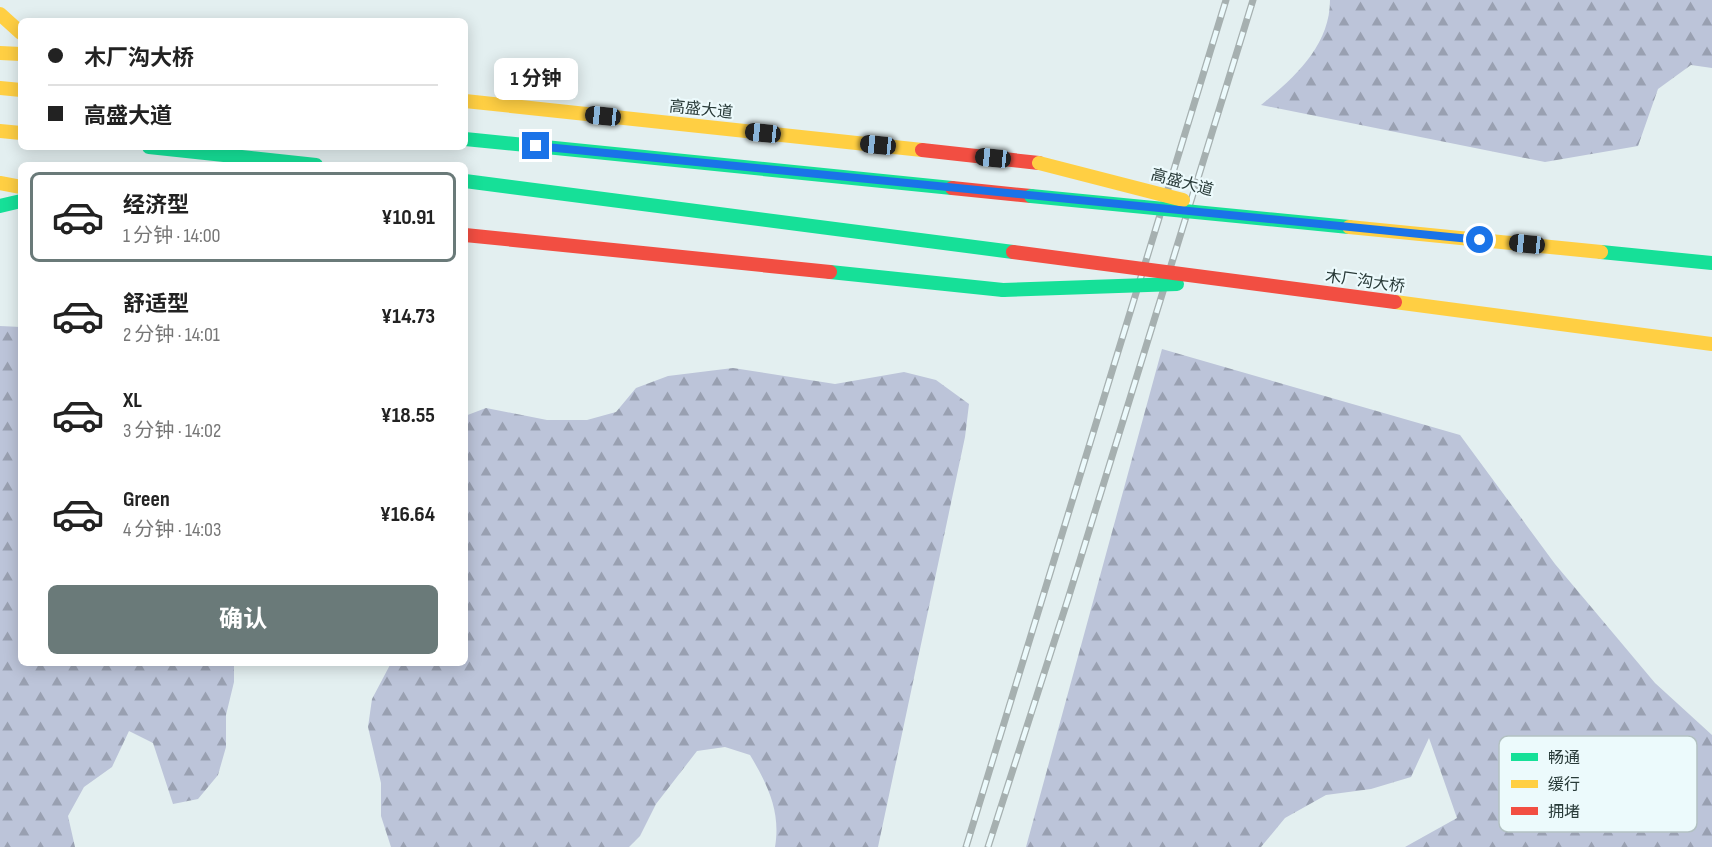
<!DOCTYPE html>
<html lang="zh">
<meta charset="utf-8">
<style>
:root{--surface:#fff;--page:#f6f6f6;--text:#222;--muted:#767676;--line:#e0e0e0;--accent:#6a7a79}
body{margin:0;font-family:"Sofia Sans Condensed","Noto Sans SC",sans-serif;background:var(--page);color:var(--text);height:100vh;display:flex;flex-direction:column;font-size:22px;white-space:nowrap}
*{box-sizing:border-box;margin:0}
p{font-size:20px;color:var(--muted)}
.icon{flex:none;width:33px;height:33px;fill:none;stroke:currentColor;stroke-width:2;stroke-linecap:round;stroke-linejoin:round}
.map{position:relative;flex:1;overflow:hidden}
.drawer{position:absolute;left:18px;top:162px;width:450px;height:504px;display:flex;flex-direction:column;background:var(--surface);border-radius:9px;box-shadow:0 3px 15px #0003}
.drawer>*{flex:none}
.guide{position:absolute;left:18px;top:18px;width:450px;height:132px;border-radius:9px;box-shadow:0 3px 15px #0003;display:grid;align-content:center;height:132px;padding:0 30px;background:var(--surface)}
.end{position:absolute;width:27px;height:27px;margin:-14px;border:8px solid #1a73e8;background:#fff;box-shadow:0 0 0 3px #fff}
.from{border-radius:50%}
.bubble{position:absolute;height:42px;border-radius:9px;background:var(--surface);box-shadow:0 3px 15px #0003;font-size:20px;font-weight:700;line-height:42px;text-align:center}
.car{position:absolute;width:18px;height:36px;margin:-18px -9px;border-radius:8px;box-shadow:0 0 4px 2px #0007;background:linear-gradient(#222 24%,#8ab4d8 0 40%,#222 0 76%,#8ab4d8 0 86%,#222 0)}
.guide b{display:flex;align-items:center;gap:21px;height:57px;font-size:22px}
.guide b+b{border-top:2px solid var(--line)}
.guide i{width:15px;height:15px;background:var(--text)}
ul{padding:10px 0 0;list-style:none}
li{display:flex;align-items:center;gap:18px;height:90px;margin:0 12px 9px;padding:0 18px;border:3px solid transparent;border-radius:9px}
li div{flex:1}
li b{display:block;font-size:22px}
li em{font-style:normal;font-weight:700}
li.on{border-color:var(--accent)}
li>.icon{width:54px;height:54px;stroke-width:1.5}
.button{display:flex;gap:12px;margin-top:auto;padding:12px 30px}
.button a{flex:1;height:69px;border-radius:9px;background:var(--accent);color:#fff;font-size:24px;font-weight:700;line-height:69px;text-align:center}
.map>svg:first-child{display:block}
</style>
<div class="map">
<svg width="1712" height="847" viewBox="0 0 1712 847">
<defs>
<pattern id="forest-firs" width="22" height="20" patternUnits="userSpaceOnUse" patternTransform="scale(1.5)"><rect width="22" height="20" fill="#bcc4d9"/><path d="M5 1l3.5 6h-7zM16 11l3.5 6h-7z" fill="#99a0b1"/></pattern>
</defs>
<rect width="100%" height="100%" fill="#e3eff0"/>
<path fill="url(#forest-firs)" d="M1330,0h382v68l-21,-3 -33,24 -20,57 -93,16 -284,-57c33,-27 69,-59 69,-105z
M0,326l21,1v336h213v19l-8,33v32l-8,28 -20,24 -25,5 -20,-61 -24,-12 -17,36 -28,20 -16,29 7,31h-75z
M1162,349l298,86 95,129 100,119 57,52v112h-307l52,-29 -28,-80 -18,39 -40,12 -45,6 -41,23 -24,29h-235z
M733,368l102,16 69,-12 32,8 33,24 -4,33 -87,410h-103c6,-35 -7,-62 -25,-92l-25,-8 -28,4 -41,53 -16,32 -11,11h-238l-10,-31v-33l-13,-56 4,-28 19,-36h74v-247l21,-8 61,12h40l29,-8 20,-24 32,-12z"/>
<g fill="none" stroke-linecap="round" stroke-linejoin="round">
<path stroke="#16e098" stroke-width="14" d="M465,139l487,49
M149,147l167,18
M465,181l548,71
M0,206l21,-5
M830,272l173,18"/>
<path stroke="#ffcf43" stroke-width="14" d="M0,14l21,19
M0,53l21,1
M0,88l21,2
M465,101l457,49
M0,131l21,2
M0,183l21,4"/>
<path stroke="#f24e42" stroke-width="14" d="M922,150l117,13
M952,188l79,8
M465,235l365,37"/>
<defs>
<path id="rail" d="M966,847l260,-847
M988,847l80,-248 185,-599"/>
</defs>
<use href="#rail" stroke="#a6b0b0" stroke-width="7"/>
<use href="#rail" stroke="#ecfafc" stroke-width="4.5" stroke-dasharray="14" stroke-linecap="butt"/>
<path stroke="#16e098" stroke-width="14" d="M1031,196l318,31
M1601,252l111,11
M1003,290l174,-6"/>
<path stroke="#ffcf43" stroke-width="14" d="M1039,163l144,37
M1349,227l252,25
M1395,302l317,42"/>
<path stroke="#f24e42" stroke-width="14" d="M1013,252l382,50"/>
</g>
<g fill="none" stroke-linecap="round" stroke-linejoin="round">
<path stroke="#1a73e8" stroke-width="8" d="M536,146l944,94"/>
</g>
<g text-anchor="middle" dominant-baseline="central" stroke-width="4.5" stroke-linejoin="round" paint-order="stroke">
<g font-size="16" fill="#293b39" stroke="#ecfafc">
<text transform="translate(701 110) rotate(6)">高盛大道</text>
<text transform="translate(1182 183) rotate(15)">高盛大道</text>
<text transform="translate(1365 282) rotate(8)">木厂沟大桥</text>
</g>
</g>
<rect x="1499" y="736" width="198" height="96" rx="9" fill="#ecfafc" stroke="#b2c1c2" stroke-width="1.5"/>
<rect x="1511" y="753" width="27" height="8" fill="#16e098"/>
<rect x="1511" y="780" width="27" height="8" fill="#ffcf43"/>
<rect x="1511" y="807" width="27" height="8" fill="#f24e42"/>
<g font-size="16" fill="#293b39">
<text x="1548" y="763">畅通</text>
<text x="1548" y="790">缓行</text>
<text x="1548" y="817">拥堵</text>
</g>
</svg>
<i class="end from" style="left:1480px;top:240px"></i>
<i class="end" style="left:536px;top:146px"></i>
<div class="bubble" style="left:494px;top:58px;width:84px">1 分钟</div>
<i class="car" style="left:603px;top:116px;rotate:276deg"></i>
<i class="car" style="left:763px;top:133px;rotate:276deg"></i>
<i class="car" style="left:878px;top:145px;rotate:276deg"></i>
<i class="car" style="left:993px;top:158px;rotate:276deg"></i>
<i class="car" style="left:1527px;top:244px;rotate:276deg"></i>
<div class="guide">
<b><i class="from"></i>木厂沟大桥</b>
<b><i></i>高盛大道</b>
</div>
<section class="drawer">
<ul>
<li class="on"><svg class="icon" aria-label="car" viewBox="0 0 24 24"><path d="M5 17H2v-5l4-1 3-4h7l3 4 3 1v5h-3M9 17h6M6 11h13"/><circle cx="7" cy="17" r="2"/><circle cx="17" cy="17" r="2"/></svg><div><b>经济型</b><p>1 分钟 · 14:00</p></div><em>¥10.91</em></li>
<li><svg class="icon" aria-label="car" viewBox="0 0 24 24"><path d="M5 17H2v-5l4-1 3-4h7l3 4 3 1v5h-3M9 17h6M6 11h13"/><circle cx="7" cy="17" r="2"/><circle cx="17" cy="17" r="2"/></svg><div><b>舒适型</b><p>2 分钟 · 14:01</p></div><em>¥14.73</em></li>
<li><svg class="icon" aria-label="car" viewBox="0 0 24 24"><path d="M5 17H2v-5l4-1 3-4h7l3 4 3 1v5h-3M9 17h6M6 11h13"/><circle cx="7" cy="17" r="2"/><circle cx="17" cy="17" r="2"/></svg><div><b>XL</b><p>3 分钟 · 14:02</p></div><em>¥18.55</em></li>
<li><svg class="icon" aria-label="car" viewBox="0 0 24 24"><path d="M5 17H2v-5l4-1 3-4h7l3 4 3 1v5h-3M9 17h6M6 11h13"/><circle cx="7" cy="17" r="2"/><circle cx="17" cy="17" r="2"/></svg><div><b>Green</b><p>4 分钟 · 14:03</p></div><em>¥16.64</em></li>
</ul>
<div class="button"><a>确认</a></div>
</section>
</div>
